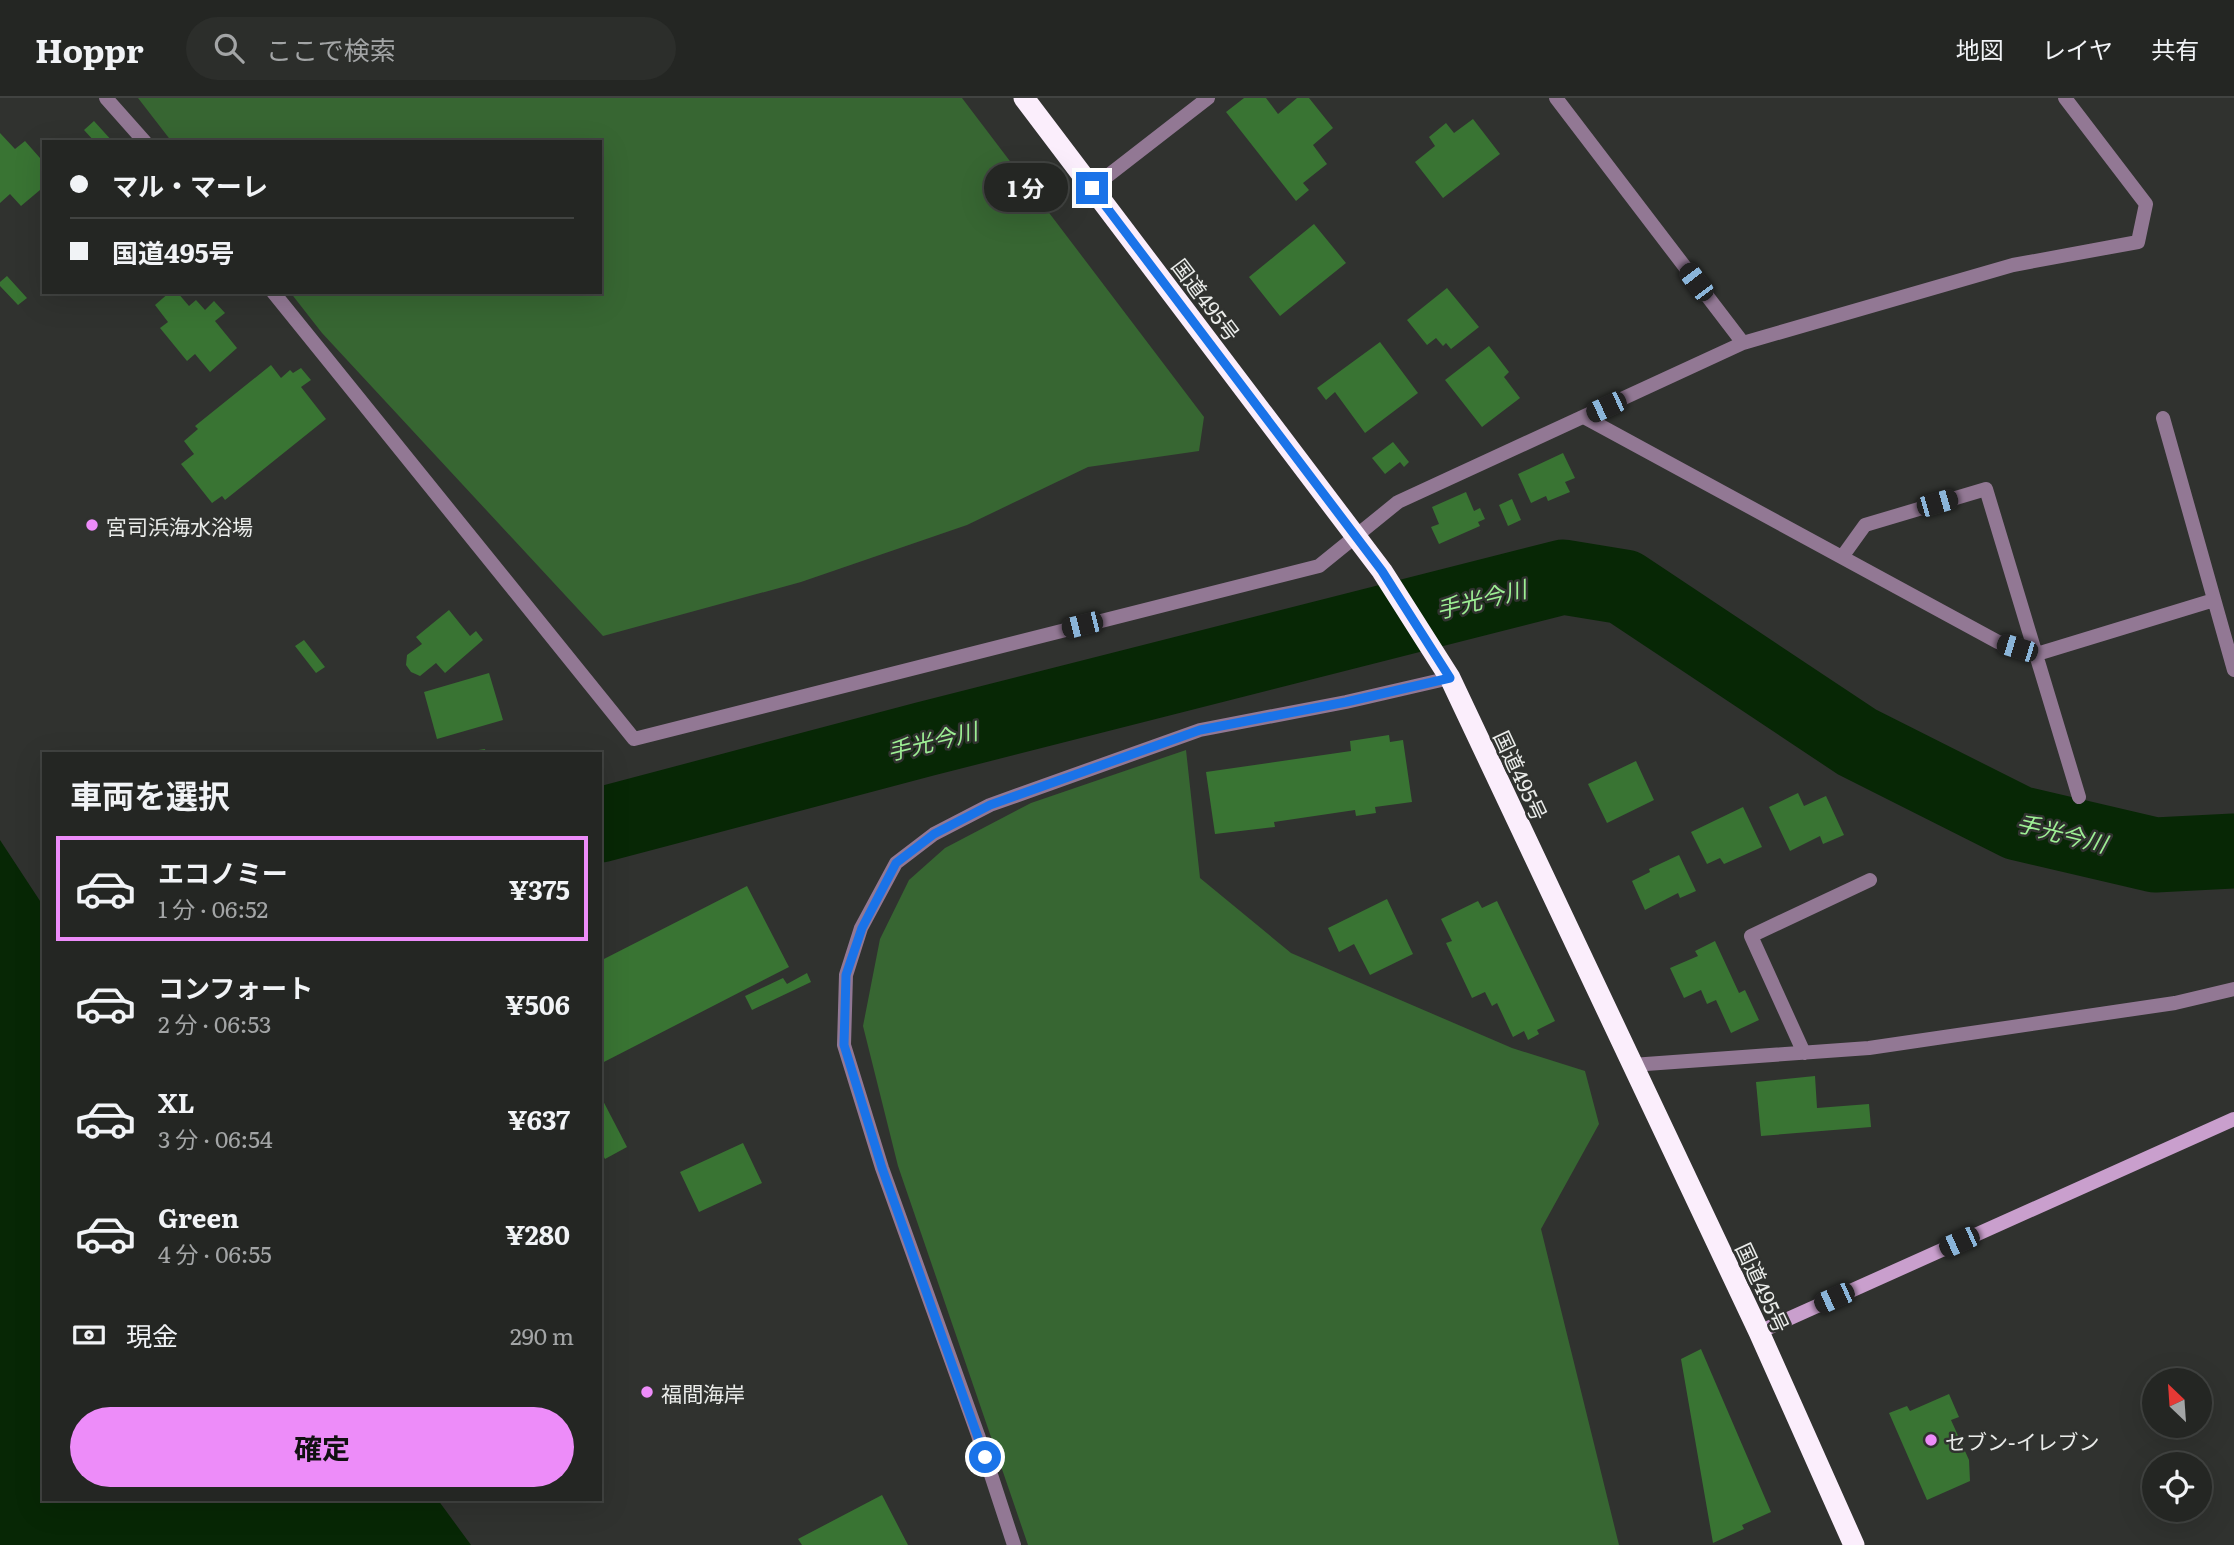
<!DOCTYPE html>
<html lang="ja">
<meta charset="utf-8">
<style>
:root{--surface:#242623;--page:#2c2e2b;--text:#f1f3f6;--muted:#a3a5a6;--line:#414341;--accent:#ed8cf9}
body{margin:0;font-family:Literata,"Noto Sans JP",serif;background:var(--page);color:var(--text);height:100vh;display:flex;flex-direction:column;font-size:26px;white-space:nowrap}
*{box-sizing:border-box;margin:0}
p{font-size:23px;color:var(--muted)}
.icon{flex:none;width:38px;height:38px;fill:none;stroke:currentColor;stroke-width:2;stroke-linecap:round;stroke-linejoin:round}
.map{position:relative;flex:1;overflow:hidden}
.panel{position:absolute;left:42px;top:654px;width:560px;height:749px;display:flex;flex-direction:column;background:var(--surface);border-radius:0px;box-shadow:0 7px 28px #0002,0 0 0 2px var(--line)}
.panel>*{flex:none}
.guide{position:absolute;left:42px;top:42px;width:560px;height:154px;border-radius:0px;box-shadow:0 7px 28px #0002,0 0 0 2px var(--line);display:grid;align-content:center;height:154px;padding:0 28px;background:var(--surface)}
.needle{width:46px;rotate:335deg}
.controls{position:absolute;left:2142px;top:1270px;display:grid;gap:14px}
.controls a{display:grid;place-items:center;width:70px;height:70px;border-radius:50%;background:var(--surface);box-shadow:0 7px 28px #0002,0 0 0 2px var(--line);font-size:35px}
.end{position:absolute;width:32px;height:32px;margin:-16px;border:9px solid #1a73e8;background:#fff;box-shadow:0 0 0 4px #fff}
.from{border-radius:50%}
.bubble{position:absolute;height:49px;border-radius:24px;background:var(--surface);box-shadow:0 7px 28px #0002,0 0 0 2px var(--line);font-size:23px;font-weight:700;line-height:49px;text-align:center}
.car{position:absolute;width:21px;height:42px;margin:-21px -10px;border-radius:9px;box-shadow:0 0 5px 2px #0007;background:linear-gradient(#222 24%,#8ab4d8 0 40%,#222 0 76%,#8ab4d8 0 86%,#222 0)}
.guide b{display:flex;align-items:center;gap:24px;height:66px;font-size:26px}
.guide b+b{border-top:2px solid var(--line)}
.guide i{width:18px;height:18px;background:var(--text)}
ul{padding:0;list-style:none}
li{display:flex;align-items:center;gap:21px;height:105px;margin:0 14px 10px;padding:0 14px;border:4px solid transparent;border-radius:0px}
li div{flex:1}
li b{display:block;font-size:26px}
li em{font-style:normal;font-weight:700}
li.selected{border-color:var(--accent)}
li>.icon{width:63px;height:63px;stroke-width:1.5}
h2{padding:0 28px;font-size:32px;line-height:84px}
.pay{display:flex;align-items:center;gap:18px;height:77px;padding:0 28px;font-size:26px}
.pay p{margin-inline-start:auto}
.cta{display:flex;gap:14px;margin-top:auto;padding:14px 28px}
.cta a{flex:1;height:80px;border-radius:42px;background:var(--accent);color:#111;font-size:28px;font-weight:700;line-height:80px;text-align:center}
header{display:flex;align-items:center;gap:42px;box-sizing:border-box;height:98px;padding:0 35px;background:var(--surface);border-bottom:2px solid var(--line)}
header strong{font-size:33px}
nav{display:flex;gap:38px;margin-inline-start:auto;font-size:24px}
.search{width:490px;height:63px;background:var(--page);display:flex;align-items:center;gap:18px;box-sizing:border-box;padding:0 24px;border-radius:38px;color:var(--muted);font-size:26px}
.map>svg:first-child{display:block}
</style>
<header>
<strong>Hoppr</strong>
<div class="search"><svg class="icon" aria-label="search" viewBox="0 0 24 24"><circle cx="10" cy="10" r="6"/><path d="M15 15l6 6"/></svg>ここで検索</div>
<nav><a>地図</a><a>レイヤ</a><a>共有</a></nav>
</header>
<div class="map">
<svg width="2234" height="1447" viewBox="0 0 2234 1447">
<rect width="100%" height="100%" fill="#30322f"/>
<path fill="#376632" d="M138,0h824l242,319 -5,34 -111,16 -121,58 -166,57 -198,54 -281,-303 -32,-41h310v-150h-428z
M1186,652l14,128 91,75 221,95 73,23 14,53 -58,105 78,316h-591l-130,-379 -35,-140 17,-87 29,-59 36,-32 86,-45z"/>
<path fill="#072705" d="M0,742l44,67v593h394l33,45h-471z"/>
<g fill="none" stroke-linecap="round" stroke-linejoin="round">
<path stroke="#072705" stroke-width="75" d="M600,727l325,-86 638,-162 61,10 233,155 161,81 137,32 79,-4"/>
</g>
<path fill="#397433" d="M1244,0h22l12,16 19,-16h12l24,30 -20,17 14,19 -24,19 6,7 -13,11 -70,-89z
M1473,21l27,35 -57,44 -28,-36 20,-16 -6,-9 17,-14 8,10z
M94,23l19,21h-18l-11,-12z
M0,35l15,16 10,-8 15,17 4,-3v39l-4,-4 -19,16 -11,-12 -10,9z
M1314,126l32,39 -66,53 -31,-39z
M7,178l20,22 -9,7 -18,-19v-4z
M1447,190l32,39 -28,22 -5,-6 -3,3 -7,-8 -9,7 -20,-25z
M170,194h7l12,14 7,-6 9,10 9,-9 11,12 -10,8 22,27 -27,24 -15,-18 -8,7 -27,-33 8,-6 -13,-17z
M1380,244l38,51 -53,40 -30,-41 -9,8 -9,-12z
M1489,248l20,26 -5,5 16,21 -38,29 -37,-47z
M271,267l10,13 9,-8 3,3 8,-5 10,12 -10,7 25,32 -101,81 -3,-4 -10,7 -31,-39 13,-10 -10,-13 14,-12 -3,-3z
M1393,344l16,20 -5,5 -4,-5 -15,12 -13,-16z
M1563,355l12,25 -10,4 5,10 -22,9 -2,-5 -15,7 -13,-29z
M1466,394l8,19 6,-3 5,11 -7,3 2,4 -41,18 -8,-17 8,-3 -7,-17z
M1512,401l9,21 -13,6 -9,-21z
M449,512l21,26 6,-5 7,9 -38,33 -9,-10 -16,13 -9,-4 -5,-7 1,-10 15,-11 -6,-7z
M304,542l21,27 -9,6 -21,-27z
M489,575l14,47 -66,19 -13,-47z
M1389,637l1,7 13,-2 9,62 -37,5 1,6 -20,3 -1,-6 -81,12 1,5 -60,7 -9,-62 145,-21 -1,-10z
M485,651l1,5h-28v-1z
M1636,663l18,39 -47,23 -19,-39z
M1798,695l6,13 22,-10 18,39 -21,9 -3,-8 -30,15 -21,-44z
M1743,709l19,40 -38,17 -4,-6 -13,6 -16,-32z
M1679,757l17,36 -16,7 -2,-5 -33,17 -13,-29 18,-9 -1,-3z
M747,788l42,81 -189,97v-103z
M1387,801l26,55 -43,21 -16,-31 -15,8 -11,-24z
M1478,803l4,7 15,-7 58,120 -18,9 2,4 -11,6 -4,-9 -11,6 -16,-34 -5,3 -7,-14 -13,6 -26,-55 6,-2 -11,-22z
M1715,843l24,52 6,-3 14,30 -28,13 -15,-33 -9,4 -6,-14 -17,8 -14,-30 28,-12 -3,-5z
M807,875l4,9 -59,28 -7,-14 38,-18 4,6z
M1815,978l2,32 52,-4 2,23 -110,9 -5,-54z
M600,997l27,52 -22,12 -5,-9z
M743,1045l19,40 -63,29 -19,-40z
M1701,1251l70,163 -29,13 2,4 -31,14 -32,-184z
M1949,1296l10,23 -8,3 18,40 1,21 -43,19 -38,-87 18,-7 3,5z
M882,1397l26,50h-106l-4,-6z"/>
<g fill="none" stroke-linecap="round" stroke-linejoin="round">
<path stroke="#927894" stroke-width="14" d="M106,0l39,44
M1556,0l187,245
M1092,90l116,-90
M273,194l361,447 685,-173 79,-64 345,-159 270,-78 125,-23 8,-38 -81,-106
M1584,319l414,225 39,12 177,-54
M2163,320l71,252
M1842,459l23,-32 121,-36 93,308
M1804,955l-53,-117 119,-56
M1632,967l237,-17 306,-45 59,-14
M1014,1447l-36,-110 -96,-267 -38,-123 2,-70 15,-47 35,-65 38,-29 56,-29 210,-75 146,-28 104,-24"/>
<path stroke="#c99fcd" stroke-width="14" d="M1759,1234l475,-213"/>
<path stroke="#fbeefc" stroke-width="21" d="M1024,0l358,473 68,107 309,654 95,213"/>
</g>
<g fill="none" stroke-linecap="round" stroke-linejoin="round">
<path stroke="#1a73e8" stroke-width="9" d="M985,1359l-103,-289 -38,-123 2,-70 16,-47 34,-65 38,-29 56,-29 210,-75 146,-28 104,-24 -68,-107 -290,-383"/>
</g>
<g fill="#ed8cf9" stroke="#30322f" stroke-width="2.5">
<circle cx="92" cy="427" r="7"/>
<circle cx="647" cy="1294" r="7"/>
<circle cx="1931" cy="1342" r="7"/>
</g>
<g text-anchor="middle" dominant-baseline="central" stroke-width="5" stroke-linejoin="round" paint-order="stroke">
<g font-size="21" fill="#eaecea" stroke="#30322f">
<text transform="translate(1207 201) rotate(53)">国道495号</text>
<text transform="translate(1522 677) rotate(65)">国道495号</text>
<text transform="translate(1764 1189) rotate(65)">国道495号</text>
</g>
<g font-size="21" fill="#eaecea" stroke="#30322f" text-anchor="start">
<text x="106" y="427">宮司浜海水浴場</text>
<text x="661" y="1294">福間海岸</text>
<text x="1945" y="1342">セブン-イレブン</text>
</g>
<g font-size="23" font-style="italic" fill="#9dee94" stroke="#30322f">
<text transform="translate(1481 500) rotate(-14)">手光今川</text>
<text transform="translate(932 642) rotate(-14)">手光今川</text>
<text transform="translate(2062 734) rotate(14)">手光今川</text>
</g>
</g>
</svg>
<div class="controls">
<a><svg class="needle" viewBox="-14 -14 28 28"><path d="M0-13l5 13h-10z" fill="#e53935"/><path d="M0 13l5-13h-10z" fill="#a3a5a6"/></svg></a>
<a><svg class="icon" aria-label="locate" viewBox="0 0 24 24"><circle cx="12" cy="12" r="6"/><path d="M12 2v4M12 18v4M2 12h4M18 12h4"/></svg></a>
</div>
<i class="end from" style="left:985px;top:1359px"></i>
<i class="end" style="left:1092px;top:90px"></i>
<div class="bubble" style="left:984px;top:65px;width:84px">1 分</div>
<i class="car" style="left:1696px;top:184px;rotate:323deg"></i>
<i class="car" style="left:1606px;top:309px;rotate:245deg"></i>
<i class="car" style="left:1937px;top:405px;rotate:74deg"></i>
<i class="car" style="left:1082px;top:527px;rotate:256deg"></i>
<i class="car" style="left:2017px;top:550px;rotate:287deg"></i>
<i class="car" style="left:1959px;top:1144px;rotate:246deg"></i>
<i class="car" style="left:1834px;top:1200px;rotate:246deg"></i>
<div class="guide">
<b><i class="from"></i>マル・マーレ</b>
<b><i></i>国道495号</b>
</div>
<section class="panel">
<h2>車両を選択</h2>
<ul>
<li class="selected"><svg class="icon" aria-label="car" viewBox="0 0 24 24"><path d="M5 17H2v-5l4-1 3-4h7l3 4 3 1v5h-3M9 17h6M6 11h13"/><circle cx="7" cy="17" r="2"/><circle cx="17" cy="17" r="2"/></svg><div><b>エコノミー</b><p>1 分 · 06:52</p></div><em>¥375</em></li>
<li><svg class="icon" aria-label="car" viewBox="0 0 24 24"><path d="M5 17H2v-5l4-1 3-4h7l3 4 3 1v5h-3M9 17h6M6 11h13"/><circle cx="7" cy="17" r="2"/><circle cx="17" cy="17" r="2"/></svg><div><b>コンフォート</b><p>2 分 · 06:53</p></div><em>¥506</em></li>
<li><svg class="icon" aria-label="car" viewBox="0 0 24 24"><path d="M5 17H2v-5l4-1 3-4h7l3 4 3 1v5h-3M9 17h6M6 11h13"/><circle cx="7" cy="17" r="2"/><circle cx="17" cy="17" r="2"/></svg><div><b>XL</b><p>3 分 · 06:54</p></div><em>¥637</em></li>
<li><svg class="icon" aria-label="car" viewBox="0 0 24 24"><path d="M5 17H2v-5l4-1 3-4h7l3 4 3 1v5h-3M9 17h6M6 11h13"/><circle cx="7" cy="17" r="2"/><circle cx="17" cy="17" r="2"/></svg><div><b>Green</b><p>4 分 · 06:55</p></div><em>¥280</em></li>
</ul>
<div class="pay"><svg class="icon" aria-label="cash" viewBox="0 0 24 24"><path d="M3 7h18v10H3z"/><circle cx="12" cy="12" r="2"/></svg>現金<p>290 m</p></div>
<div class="cta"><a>確定</a></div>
</section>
</div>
